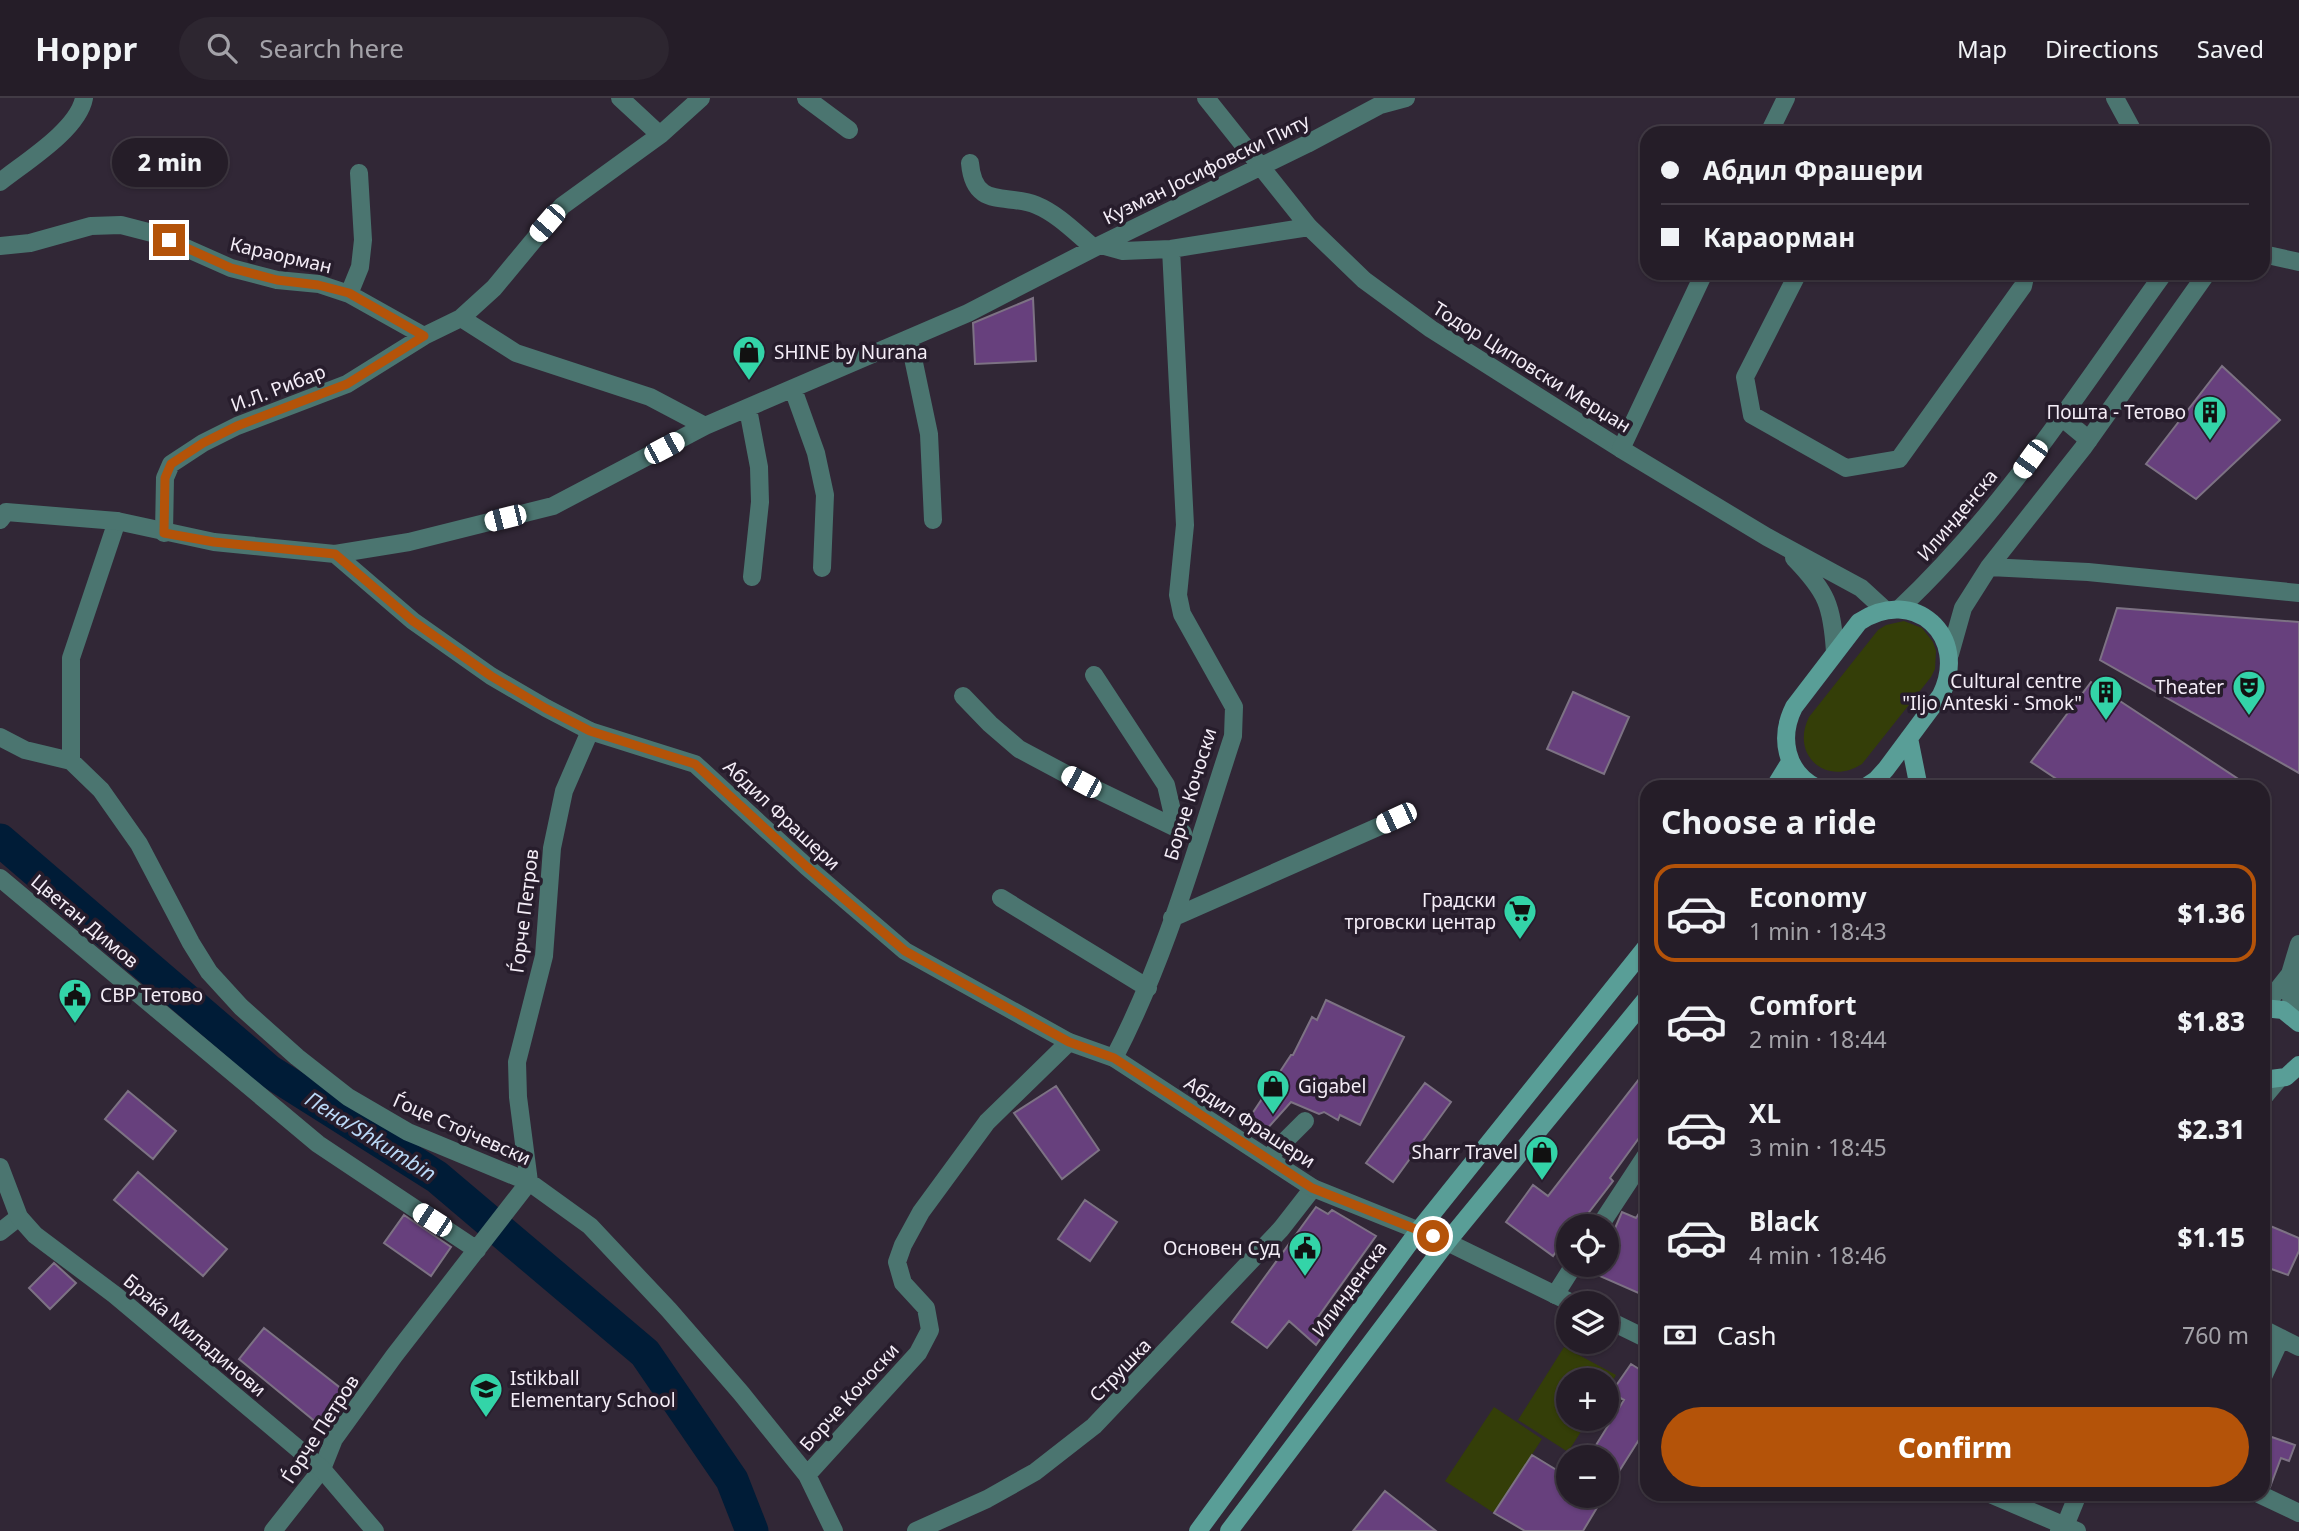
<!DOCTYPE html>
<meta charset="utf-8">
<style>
:root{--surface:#251d28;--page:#2d2630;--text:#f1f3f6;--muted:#a3a2a8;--line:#423b45;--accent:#b45309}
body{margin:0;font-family:"Noto Sans",sans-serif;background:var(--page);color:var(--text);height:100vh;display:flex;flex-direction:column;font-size:26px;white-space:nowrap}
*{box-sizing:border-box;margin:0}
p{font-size:23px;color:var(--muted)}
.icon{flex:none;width:38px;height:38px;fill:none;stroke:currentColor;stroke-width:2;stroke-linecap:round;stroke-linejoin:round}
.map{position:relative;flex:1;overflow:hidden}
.side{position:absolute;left:1640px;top:682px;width:630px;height:721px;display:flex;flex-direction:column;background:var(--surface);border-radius:21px;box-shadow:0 2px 5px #0004,0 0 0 2px var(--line)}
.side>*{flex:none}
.hud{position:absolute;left:1640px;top:28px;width:630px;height:154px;border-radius:21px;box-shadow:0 2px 5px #0004,0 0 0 2px var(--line);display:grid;align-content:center;height:154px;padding:0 21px;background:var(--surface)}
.buttons{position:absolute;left:1556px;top:1116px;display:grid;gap:14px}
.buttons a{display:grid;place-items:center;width:63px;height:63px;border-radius:50%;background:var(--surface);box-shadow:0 2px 5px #0004,0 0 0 2px var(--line);font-size:35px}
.end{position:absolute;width:32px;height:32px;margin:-16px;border:9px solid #b45309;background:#fff;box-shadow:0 0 0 4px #fff}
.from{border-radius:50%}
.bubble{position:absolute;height:49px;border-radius:24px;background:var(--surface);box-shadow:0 2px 5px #0004,0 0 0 2px var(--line);font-size:23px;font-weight:800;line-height:49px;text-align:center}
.car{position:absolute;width:21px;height:42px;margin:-21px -10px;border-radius:9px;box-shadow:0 0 5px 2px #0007;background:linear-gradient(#fff 24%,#345 0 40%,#fff 0 76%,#345 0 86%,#fff 0)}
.hud b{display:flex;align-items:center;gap:24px;height:66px;font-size:26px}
.hud b+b{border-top:2px solid var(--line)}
.hud i{width:18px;height:18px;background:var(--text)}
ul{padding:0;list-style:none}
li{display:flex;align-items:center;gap:21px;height:98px;margin:0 14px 10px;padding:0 7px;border:4px solid transparent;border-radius:21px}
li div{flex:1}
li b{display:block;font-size:26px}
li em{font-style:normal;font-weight:800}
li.active{border-color:var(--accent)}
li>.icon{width:63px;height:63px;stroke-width:1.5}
h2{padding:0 21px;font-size:32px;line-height:84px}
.pay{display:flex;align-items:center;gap:18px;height:77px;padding:0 21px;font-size:26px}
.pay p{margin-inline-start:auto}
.action{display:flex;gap:14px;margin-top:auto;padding:14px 21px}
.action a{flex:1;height:80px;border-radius:42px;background:var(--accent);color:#fff;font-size:28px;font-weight:800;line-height:80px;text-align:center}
header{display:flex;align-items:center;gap:42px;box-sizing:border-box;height:98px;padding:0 35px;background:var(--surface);border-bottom:2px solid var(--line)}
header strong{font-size:33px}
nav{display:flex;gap:38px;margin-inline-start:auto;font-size:24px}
.search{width:490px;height:63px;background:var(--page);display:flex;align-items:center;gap:18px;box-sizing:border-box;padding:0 24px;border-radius:38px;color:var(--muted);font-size:26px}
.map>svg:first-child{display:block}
</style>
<header>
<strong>Hoppr</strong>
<div class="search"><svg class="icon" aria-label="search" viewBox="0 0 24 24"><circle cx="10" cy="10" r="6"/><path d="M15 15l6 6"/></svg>Search here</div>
<nav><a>Map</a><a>Directions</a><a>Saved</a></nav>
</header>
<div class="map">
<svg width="2299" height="1433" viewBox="0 0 2299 1433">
<rect width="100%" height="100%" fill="#312736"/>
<path fill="#343e08" d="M1904,523l18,7 11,14 3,9 -1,18 -4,8 -69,87c-36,23 -72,-9 -53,-47l69,-87 8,-5z
M1564,1249l52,28 -9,16 -1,-10h-38v38h21l-21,33 -50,-32z
M1494,1309l48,32 -48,74 -49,-32z"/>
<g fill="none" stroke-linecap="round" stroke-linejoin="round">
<path stroke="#001c37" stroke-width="33" d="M0,742l269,231 168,106 208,176 87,127 20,51"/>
</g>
<path fill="#67407d" stroke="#7d7284" stroke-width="2" d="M1033,200l3,63 -61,3 -2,-41z
M2222,268l58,54 -84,79 -50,-35z
M2117,510l182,14v151l-199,-113z
M2091,584l161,106h-182l-39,-26z
M1573,594l56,25 -25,57 -57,-25z
M1326,902l78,37 -44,88 -20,-10 -2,5 -14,-8 -5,2 -28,-12 -25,28 -18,-10 43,-65h2l19,-38 5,3z
M1647,971v58l-37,51 3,3 -30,39 -2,-2 -7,9h-6v8l-15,21 -47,-34 27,-37 15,11z
M1425,985l26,19 -58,80 -27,-19z
M1056,988l43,64 -37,29 -48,-66z
M128,993l48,40 -23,28 -48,-40z
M138,1074l89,77 -24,27 -89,-76z
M1085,1102l32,22 -27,39 -32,-22z
M1647,1103v85l-4,9 -59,-26 1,-4h21v-16l16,-37 14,6z
M1316,1109l12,7 4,-4 44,26 -60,84 12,8 -12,17 -27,-24 -22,27 -35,-26z
M404,1117l47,32 -20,29 -47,-33z
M2263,1125l36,15v13l-11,24 -25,-9z
M54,1165l22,20 -26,26 -21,-21z
M264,1230l79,62 -26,33 -78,-64z
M1631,1266l16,10v53l-41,65v-34h-18l36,-58 -13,-7z
M2263,1336l32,11 -6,16 -8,-3 -11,29 -7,-4z
M1532,1357l36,22v19h36l-21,35h-58l-31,-18z
M1385,1393l51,40h-83z"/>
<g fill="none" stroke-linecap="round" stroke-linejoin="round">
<path stroke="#4b7570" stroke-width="18" d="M620,0l40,37
M806,0l43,32
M1206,0l103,129 55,53 67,49 190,120
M970,65c4,47 37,30 66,42 22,9 40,28 58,43
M0,84c25,-20 78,-52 84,-84
M1101,147l22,6 48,-2 138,-22
M0,148l30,-3 61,-17 30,-1 31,8 79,35 46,12 42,4 30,10 75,42
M2263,156l36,8
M1798,175l-53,104 7,38 94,53 53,-9 124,-173 3,-13
M349,196l11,-27 3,-27 -4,-67
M461,220l55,35 134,44 55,29
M909,241l20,95 4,86
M793,291l23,64 9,42 -3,73
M748,311l11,58 1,35 -8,75
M164,435l1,-55 6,-14 32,-21 34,-17 110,-42 77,-48 37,-18 33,-30 68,-82 98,-71 41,-37
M335,456l74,-12 144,-36 152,-80 263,-113 126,-65 213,-104 73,-39 26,-7
M1094,577l72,110 10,43 7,5
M963,598l27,28 29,25 62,33 95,46
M0,639l25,13 46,11 30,29 38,54 52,99 18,29 32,35 56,50 51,40 60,35 121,50 61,44 79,84 72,83 66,82 27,56
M71,663v-103l46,-137
M0,780l318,266 159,106
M1001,800l147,90
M1172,820l224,-99
M2263,910l27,-34
M2292,918l-2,-42 9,-30
M1114,960c53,-102 83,-213 119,-322l1,-29 -52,-93 -4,-19 7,-70 -14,-276
M1269,1059l36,-36
M529,1084l-11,-85 -1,-35 27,-106 8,-108 12,-57 26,-60
M1599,1129l48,-73
M0,1134l19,-15
M1555,1197l19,-30
M2263,1231l36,18
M2263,1279l18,-39
M807,1377l111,-122 12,-23 -4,-22 -23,-25 -6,-21 6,-17 18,-33 66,-90 82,-80
M2259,1396l40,19
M273,1433l49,-62 12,-30 60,-83 135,-174
M916,1433l71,-32 48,-27 59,-46 187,-197 32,-41"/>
<path stroke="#4b7570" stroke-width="18" d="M2115,0l19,35
M1769,35l17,-35
M1704,175l-83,176 146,88 94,51 24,22
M2060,318l29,24
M0,422l6,-8 111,9 97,21 121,12 78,67 78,55 55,32 44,23 105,33 112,103 98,84 164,91 45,16 199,130 134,54 127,62
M1794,460c33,34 38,47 41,94
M1989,469l99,5 211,21
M1899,511c104,-97 182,-221 265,-336
M1950,556l13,-46 26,-41 94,-119 124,-175
M2263,1000l15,-18
M0,1069l19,50 16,18 80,60 207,174 53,62
M1606,1221l41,20
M1990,1396l87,37
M2059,1433l6,-5 13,-32"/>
<path stroke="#599e97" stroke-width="18" d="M1909,640l10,50
M1774,690l16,-26
M1817,690c-32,-16 -38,-51 -23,-81l65,-85c55,-37 111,14 82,73l-55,74 -10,11 -12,8
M2263,910l20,2 16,13
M2263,982l23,-3 13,-12
M1198,1433l221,-301 228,-284
M1229,1433l218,-289 200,-244"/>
</g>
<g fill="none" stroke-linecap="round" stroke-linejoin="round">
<path stroke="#b45309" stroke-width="9" d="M169,142l62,28 46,12 41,5 31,8 75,43 -77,48 -110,42 -34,17 -32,21 -6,14 -1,55 50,9 121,12 78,67 78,55 54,32 45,23 105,33 112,103 98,84 164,91 45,16 198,130 121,48"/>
</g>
<defs>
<symbol id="shop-pin" viewBox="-11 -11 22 30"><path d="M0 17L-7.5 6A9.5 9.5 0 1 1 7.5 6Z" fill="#33d4a8" stroke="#271d2c"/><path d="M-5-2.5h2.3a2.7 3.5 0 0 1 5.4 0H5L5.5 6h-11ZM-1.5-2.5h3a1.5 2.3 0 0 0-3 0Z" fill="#111"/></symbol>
<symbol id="building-pin" viewBox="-11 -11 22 30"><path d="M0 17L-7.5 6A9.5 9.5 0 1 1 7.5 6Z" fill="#33d4a8" stroke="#271d2c"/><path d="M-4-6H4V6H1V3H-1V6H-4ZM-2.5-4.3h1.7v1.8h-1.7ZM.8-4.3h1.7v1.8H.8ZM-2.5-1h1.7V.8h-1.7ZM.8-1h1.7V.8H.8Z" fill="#111"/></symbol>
<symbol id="theatre-pin" viewBox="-11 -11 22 30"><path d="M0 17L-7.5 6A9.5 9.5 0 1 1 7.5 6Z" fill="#33d4a8" stroke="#271d2c"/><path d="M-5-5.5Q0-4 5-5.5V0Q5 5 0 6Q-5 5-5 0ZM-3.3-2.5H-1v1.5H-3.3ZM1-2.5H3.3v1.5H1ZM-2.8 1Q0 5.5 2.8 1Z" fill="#111"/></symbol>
<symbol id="supermarket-pin" viewBox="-11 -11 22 30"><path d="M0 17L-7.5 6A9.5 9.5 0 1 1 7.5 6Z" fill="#33d4a8" stroke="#271d2c"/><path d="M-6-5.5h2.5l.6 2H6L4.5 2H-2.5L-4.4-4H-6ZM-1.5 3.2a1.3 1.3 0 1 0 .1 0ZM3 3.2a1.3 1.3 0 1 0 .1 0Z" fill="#111"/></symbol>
<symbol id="civic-pin" viewBox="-11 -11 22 30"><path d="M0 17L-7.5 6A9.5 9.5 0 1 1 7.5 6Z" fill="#33d4a8" stroke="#271d2c"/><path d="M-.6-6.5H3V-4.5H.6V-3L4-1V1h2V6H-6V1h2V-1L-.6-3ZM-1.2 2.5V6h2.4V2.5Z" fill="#111"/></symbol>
<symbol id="school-pin" viewBox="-11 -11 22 30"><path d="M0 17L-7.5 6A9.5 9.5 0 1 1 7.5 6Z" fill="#33d4a8" stroke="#271d2c"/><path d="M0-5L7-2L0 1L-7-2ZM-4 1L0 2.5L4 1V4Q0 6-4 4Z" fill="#111"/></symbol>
</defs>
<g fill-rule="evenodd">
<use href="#shop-pin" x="730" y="235" width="38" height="52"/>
<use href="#building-pin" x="2191" y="295" width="38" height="52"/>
<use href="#theatre-pin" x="2230" y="570" width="38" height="52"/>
<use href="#building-pin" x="2087" y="575" width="38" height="52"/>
<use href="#supermarket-pin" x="1501" y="794" width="38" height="52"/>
<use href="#civic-pin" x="56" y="878" width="38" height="52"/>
<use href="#shop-pin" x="1254" y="969" width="38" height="52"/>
<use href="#shop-pin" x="1523" y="1035" width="38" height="52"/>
<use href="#civic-pin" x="1286" y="1131" width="38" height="52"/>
<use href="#school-pin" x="467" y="1272" width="38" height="52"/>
</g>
<g text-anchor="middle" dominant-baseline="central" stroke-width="7" stroke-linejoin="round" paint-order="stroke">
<g font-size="19" fill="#f4edf7" stroke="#271d2c">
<text transform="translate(1206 71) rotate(-26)">Кузман Јосифовски Питу</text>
<text transform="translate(281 157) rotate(13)">Караорман</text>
<text transform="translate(1532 269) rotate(32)">Тодор Циповски Мерџан</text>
<text transform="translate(278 290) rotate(-21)">И.Л. Рибар</text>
<text transform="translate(1957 417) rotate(-50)">Илинденска</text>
<text transform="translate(1190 696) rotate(-73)">Борче Кочоски</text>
<text transform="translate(782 717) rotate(43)">Абдил Фрашери</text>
<text transform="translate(524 813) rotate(-83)">Ѓорче Петров</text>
<text transform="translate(85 823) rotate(40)">Цветан Димов</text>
<text transform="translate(1250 1024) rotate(33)">Абдил Фрашери</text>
<text transform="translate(462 1031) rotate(24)">Ѓоце Стојчевски</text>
<text transform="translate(1349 1191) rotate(-54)">Илинденска</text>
<text transform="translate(195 1237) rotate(40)">Браќа Миладинови</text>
<text transform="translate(1120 1272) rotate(-46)">Струшка</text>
<text transform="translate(849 1299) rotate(-48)">Борче Кочоски</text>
<text transform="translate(320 1331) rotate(-57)">Ѓорче Петров</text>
</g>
<g font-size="19" fill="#f4edf7" stroke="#271d2c" text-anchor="end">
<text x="774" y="254" text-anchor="start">SHINE by Nurana</text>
<text x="2186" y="314">Пошта - Тетово</text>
<text x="2082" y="583">Cultural centre<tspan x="2082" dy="22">"Iljo Anteski - Smok"</tspan></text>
<text x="2224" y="589">Theater</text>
<text x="1496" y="802">Градски<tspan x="1496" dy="22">трговски центар</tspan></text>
<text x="100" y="897" text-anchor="start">СВР Тетово</text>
<text x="1298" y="988" text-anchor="start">Gigabel</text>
<text x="1518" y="1054">Sharr Travel</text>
<text x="1280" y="1150">Основен Суд</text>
<text x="510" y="1280" text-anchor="start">Istikball<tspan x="510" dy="22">Elementary School</tspan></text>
</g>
<g font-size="21" font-style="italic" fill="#bad8f7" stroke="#271d2c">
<text transform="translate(371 1038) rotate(32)">Пена/Shkumbin</text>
</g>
</g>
</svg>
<div class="buttons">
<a><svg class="icon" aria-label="locate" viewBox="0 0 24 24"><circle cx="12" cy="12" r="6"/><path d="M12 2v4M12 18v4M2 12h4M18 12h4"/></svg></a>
<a><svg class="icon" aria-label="layers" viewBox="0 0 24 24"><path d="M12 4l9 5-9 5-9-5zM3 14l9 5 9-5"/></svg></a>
<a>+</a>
<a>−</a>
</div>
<i class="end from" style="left:1433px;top:1138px"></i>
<i class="end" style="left:169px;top:142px"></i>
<div class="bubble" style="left:112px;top:40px;width:116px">2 min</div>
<i class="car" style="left:547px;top:125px;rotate:221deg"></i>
<i class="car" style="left:664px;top:350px;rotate:62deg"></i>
<i class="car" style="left:2030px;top:361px;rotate:216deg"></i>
<i class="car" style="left:505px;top:420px;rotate:256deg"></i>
<i class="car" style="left:1081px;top:684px;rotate:298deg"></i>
<i class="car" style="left:1396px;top:720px;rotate:245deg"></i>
<i class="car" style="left:432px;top:1122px;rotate:303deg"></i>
<div class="hud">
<b><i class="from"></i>Абдил Фрашери</b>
<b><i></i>Караорман</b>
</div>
<section class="side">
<h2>Choose a ride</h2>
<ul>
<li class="active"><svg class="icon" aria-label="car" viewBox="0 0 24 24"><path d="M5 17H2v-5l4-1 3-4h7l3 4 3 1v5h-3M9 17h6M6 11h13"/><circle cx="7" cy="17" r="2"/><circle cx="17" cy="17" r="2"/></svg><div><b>Economy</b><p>1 min · 18:43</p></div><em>$1.36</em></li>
<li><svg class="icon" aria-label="car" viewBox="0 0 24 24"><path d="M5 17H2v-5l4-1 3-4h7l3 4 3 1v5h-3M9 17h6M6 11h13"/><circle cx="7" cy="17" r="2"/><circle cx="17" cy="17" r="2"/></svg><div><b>Comfort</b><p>2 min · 18:44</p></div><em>$1.83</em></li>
<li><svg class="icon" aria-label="car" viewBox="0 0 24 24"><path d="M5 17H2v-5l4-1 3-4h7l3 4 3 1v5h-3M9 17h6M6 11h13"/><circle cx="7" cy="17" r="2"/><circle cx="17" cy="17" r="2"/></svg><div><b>XL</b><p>3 min · 18:45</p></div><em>$2.31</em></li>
<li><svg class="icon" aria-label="car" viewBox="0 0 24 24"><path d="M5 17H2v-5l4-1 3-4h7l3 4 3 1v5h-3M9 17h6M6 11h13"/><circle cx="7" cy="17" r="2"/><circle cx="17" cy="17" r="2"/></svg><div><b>Black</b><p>4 min · 18:46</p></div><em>$1.15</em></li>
</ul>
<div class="pay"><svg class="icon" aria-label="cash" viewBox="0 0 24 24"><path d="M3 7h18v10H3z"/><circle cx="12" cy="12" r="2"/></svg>Cash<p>760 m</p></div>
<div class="action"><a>Confirm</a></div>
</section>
</div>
